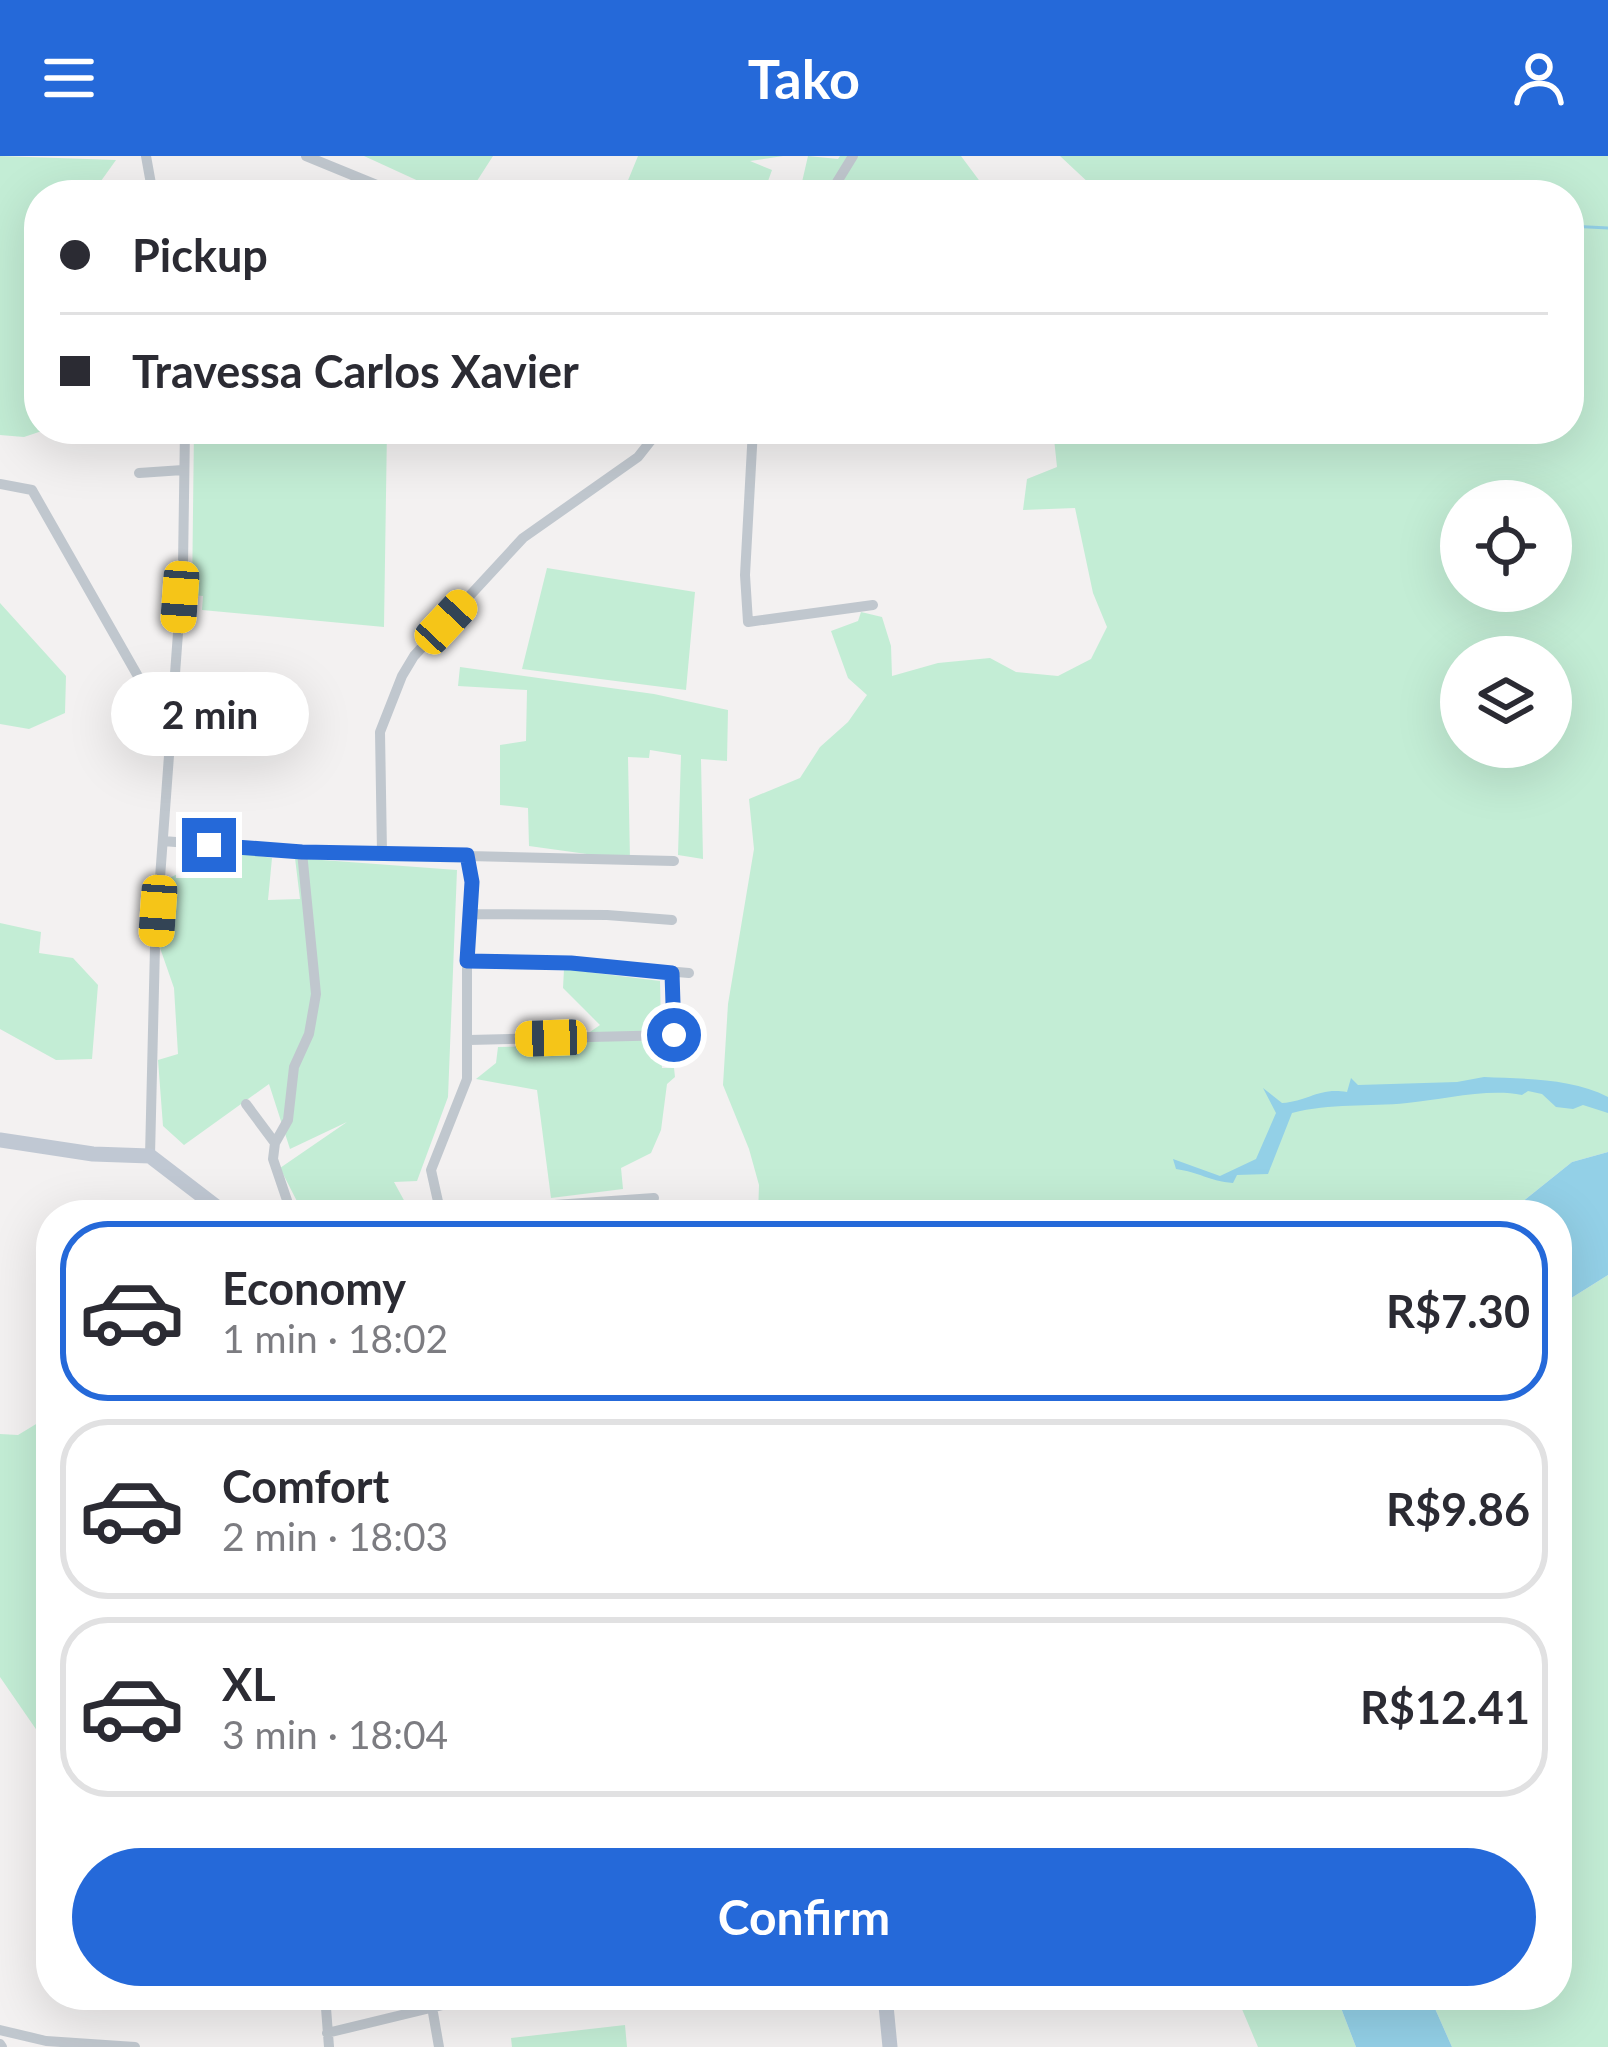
<!DOCTYPE html>
<meta charset="utf-8">
<style>
:root{--surface:#fff;--page:#f7f7f7;--text:#2b2b33;--muted:#7c7c81;--line:#e1e1e2;--accent:#2569d9}
body{margin:0;font-family:Lato,sans-serif;background:var(--page);color:var(--text);height:100vh;display:flex;flex-direction:column;font-size:45px;white-space:nowrap}
*{box-sizing:border-box;margin:0}
p{font-size:39px;color:var(--muted)}
.icon{flex:none;width:66px;height:66px;fill:none;stroke:currentColor;stroke-width:2;stroke-linecap:round;stroke-linejoin:round}
.map{position:relative;flex:1;overflow:hidden}
.details{position:absolute;left:36px;top:1044px;width:1536px;height:810px;display:flex;flex-direction:column;background:var(--surface);border-radius:48px;box-shadow:0 12px 48px #0002}
.details>*{flex:none}
.hud{position:absolute;left:24px;top:24px;width:1560px;height:264px;border-radius:48px;box-shadow:0 12px 48px #0002;display:grid;align-content:center;height:264px;padding:0 36px;background:var(--surface)}
.buttons{position:absolute;left:1440px;top:324px;display:grid;gap:24px}
.buttons a{display:grid;place-items:center;width:132px;height:132px;border-radius:50%;background:var(--surface);box-shadow:0 12px 48px #0002;font-size:60px}
.end{position:absolute;width:54px;height:54px;margin:-27px;border:15px solid #2569d9;background:#fff;box-shadow:0 0 0 6px #fff}
.from{border-radius:50%}
.bubble{position:absolute;height:84px;border-radius:42px;background:var(--surface);box-shadow:0 12px 48px #0002;font-size:39px;font-weight:700;line-height:84px;text-align:center}
.car{position:absolute;width:36px;height:72px;margin:-36px -18px;border-radius:15px;box-shadow:0 0 9px 3px #0007;background:linear-gradient(#f5c518 24%,#345 0 40%,#f5c518 0 76%,#345 0 86%,#f5c518 0)}
.hud b{display:flex;align-items:center;gap:42px;height:114px;font-size:45px}
.hud b+b{border-top:3px solid var(--line)}
.hud i{width:30px;height:30px;background:var(--text)}
ul{padding:21px 0 0;list-style:none}
li{display:flex;align-items:center;gap:36px;height:180px;margin:0 24px 18px;padding:0 12px;border:6px solid var(--line);border-radius:48px}
li div{flex:1}
li b{display:block;font-size:45px}
li em{font-style:normal;font-weight:700}
li.active{border-color:var(--accent)}
li>.icon{width:108px;height:108px;stroke-width:1.5}
.button{display:flex;gap:24px;margin-top:auto;padding:24px 36px}
.button a{flex:1;height:138px;border-radius:72px;background:var(--accent);color:#fff;font-size:48px;font-weight:700;line-height:138px;text-align:center}
header{display:flex;justify-content:space-between;align-items:center;height:156px;padding:0 36px;background:var(--accent);color:#fff;font-size:54px;font-weight:700}
.map>svg:first-child{display:block}
</style>
<header><svg class="icon" aria-label="menu" viewBox="0 0 24 24"><path d="M4 6h16M4 12h16M4 18h16"/></svg>Tako<svg class="icon" aria-label="person" viewBox="0 0 24 24"><circle cx="12" cy="8" r="4"/><path d="M4 21q1-7 8-7t8 7"/></svg></header>
<div class="map">
<svg width="1608" height="1891" viewBox="0 0 1608 1891">
<rect width="100%" height="100%" fill="#f3f1f1"/>
<path fill="#c3edd5" fill-rule="evenodd" d="M0,0l116,4 -25,35h-52v234h9l-24,8 -24,-2z
M364,0h129l-25,39h-19z
M638,0h145l-33,5 22,9 -9,25h-141z
M808,0l30,3 2,-3h121l29,39h-158l-4,-10 -10,10h-19z
M1060,0h548v996l-36,10 -66,53h-470l-32,-7 -31,7h-215l1,-30 -10,-36 -26,-64 5,-81 26,-155 -5,-50 51,-21 20,-31 28,-25 19,-27 -19,-17 -17,-47 27,-10 3,-9 21,5 9,29 1,30 46,-13 52,-5 26,14 42,4 33,-17 16,-32 -14,-34 -18,-85 -52,2 4,-31 30,-12 -4,-38h516v-234h-482l4,-10zM1461,345h90v90h-90zM1461,501h90v90h-90z
M194,273h193l-3,198 -182,-17 1,-14 -11,-1z
M547,412l148,24 -9,98 -164,-21z
M0,447l66,73 -1,37 -36,16 -29,-5z
M460,511l194,27 74,16 -1,51 -26,-2 2,100 -25,-4 3,-100 -31,-5 -1,8 -21,-1 2,103 -101,-14 -1,-38 -28,-3v-60l26,-4 1,-51 -69,-4z
M246,698l26,4 -4,42 32,-1 -5,-41 162,12 -9,227 -31,84 -23,1 18,33h-108l-24,-47 67,-46 -57,27 -21,-65 -85,61 -21,-19 -5,-66 20,-6 -4,-66 -15,-43 10,-67 37,-17z
M0,767l41,9 -2,21 34,5 25,27 -6,74 -36,1 -56,-31z
M564,813l96,12 2,87h12l1,9 -8,7 -6,46 -10,23 -30,15 2,21 -72,9 -14,-108 -61,-11 20,-16 2,-16 72,-1 30,-21 -37,-37z
M1608,1119v772h-156l-23,-52h128v-688z
M51,1259v336l-51,-74v-243l18,1z
M1236,1839h100l20,52h-98z
M625,1869l2,22h-115l-1,-9z"/>
<path fill="#93d0e7" d="M1484,921c40,2 88,1 124,20v16l-25,-8 -10,4 -17,-2 -14,-13 -14,-3 -6,4c-35,-7 -80,5 -115,8 -38,4 -77,0 -115,10l-24,61 -31,1 -4,8c-24,-2 -34,-11 -57,-14l-3,-10 47,17 36,-17 20,-46 -13,-25 19,15c27,-2 37,-16 65,-11l4,-14 7,7 99,-3z
M1608,996v123l-51,32v-92h-51l66,-53z
M1336,1839h93l23,52h-96z"/>
<g fill="none" stroke-linecap="round" stroke-linejoin="round">
<path stroke="#93d0e7" stroke-width="3" d="M1569,70l39,2"/>
<path stroke="#c0c7ce" stroke-width="10" d="M146,0l7,39
M306,0l95,39
M829,39l24,-39
M753,273l-8,146 3,47 125,-17
M139,317l44,-3
M0,328l32,6 136,239
M163,685l139,11 372,9
M382,696l-2,-120 22,-56 12,-20 109,-118 115,-81 22,-28
M472,758l135,1 65,5
M467,805l104,2 118,10
M469,884l205,-5 -2,-62
M246,948l29,39
M150,1000l5,-210 28,-381 2,-136
M441,1057l213,-15
M292,1059l-19,-56 2,-16 13,-23 6,-53 15,-33 7,-40 -14,-142
M441,1059l-10,-45 36,-91v-118l5,-79 -5,-27
M47,1362l4,-2
M325,1839l4,52
M432,1851l7,40
M0,1874l46,11 89,6
M327,1877l157,-38
M0,1888l2,3"/>
<path stroke="#c0c8d3" stroke-width="15" d="M0,984l93,14 57,2 77,59
M885,1839l5,52"/>
</g>
<g fill="none" stroke-linecap="round" stroke-linejoin="round">
<path stroke="#2569d9" stroke-width="15" d="M209,689l93,7 165,3 5,27 -5,79 104,2 101,10 2,62"/>
</g>
</svg>
<div class="buttons">
<a><svg class="icon" aria-label="locate" viewBox="0 0 24 24"><circle cx="12" cy="12" r="6"/><path d="M12 2v4M12 18v4M2 12h4M18 12h4"/></svg></a>
<a><svg class="icon" aria-label="layers" viewBox="0 0 24 24"><path d="M12 4l9 5-9 5-9-5zM3 14l9 5 9-5"/></svg></a>
</div>
<i class="end from" style="left:674px;top:879px"></i>
<i class="end" style="left:209px;top:689px"></i>
<div class="bubble" style="left:111px;top:516px;width:198px">2 min</div>
<i class="car" style="left:180px;top:441px;rotate:184deg"></i>
<i class="car" style="left:446px;top:466px;rotate:43deg"></i>
<i class="car" style="left:158px;top:755px;rotate:184deg"></i>
<i class="car" style="left:551px;top:882px;rotate:268deg"></i>
<div class="hud">
<b><i class="from"></i>Pickup</b>
<b><i></i>Travessa Carlos Xavier</b>
</div>
<section class="details">
<ul>
<li class="active"><svg class="icon" aria-label="car" viewBox="0 0 24 24"><path d="M5 17H2v-5l4-1 3-4h7l3 4 3 1v5h-3M9 17h6M6 11h13"/><circle cx="7" cy="17" r="2"/><circle cx="17" cy="17" r="2"/></svg><div><b>Economy</b><p>1 min · 18:02</p></div><em>R$7.30</em></li>
<li><svg class="icon" aria-label="car" viewBox="0 0 24 24"><path d="M5 17H2v-5l4-1 3-4h7l3 4 3 1v5h-3M9 17h6M6 11h13"/><circle cx="7" cy="17" r="2"/><circle cx="17" cy="17" r="2"/></svg><div><b>Comfort</b><p>2 min · 18:03</p></div><em>R$9.86</em></li>
<li><svg class="icon" aria-label="car" viewBox="0 0 24 24"><path d="M5 17H2v-5l4-1 3-4h7l3 4 3 1v5h-3M9 17h6M6 11h13"/><circle cx="7" cy="17" r="2"/><circle cx="17" cy="17" r="2"/></svg><div><b>XL</b><p>3 min · 18:04</p></div><em>R$12.41</em></li>
</ul>
<div class="button"><a>Confirm</a></div>
</section>
</div>
